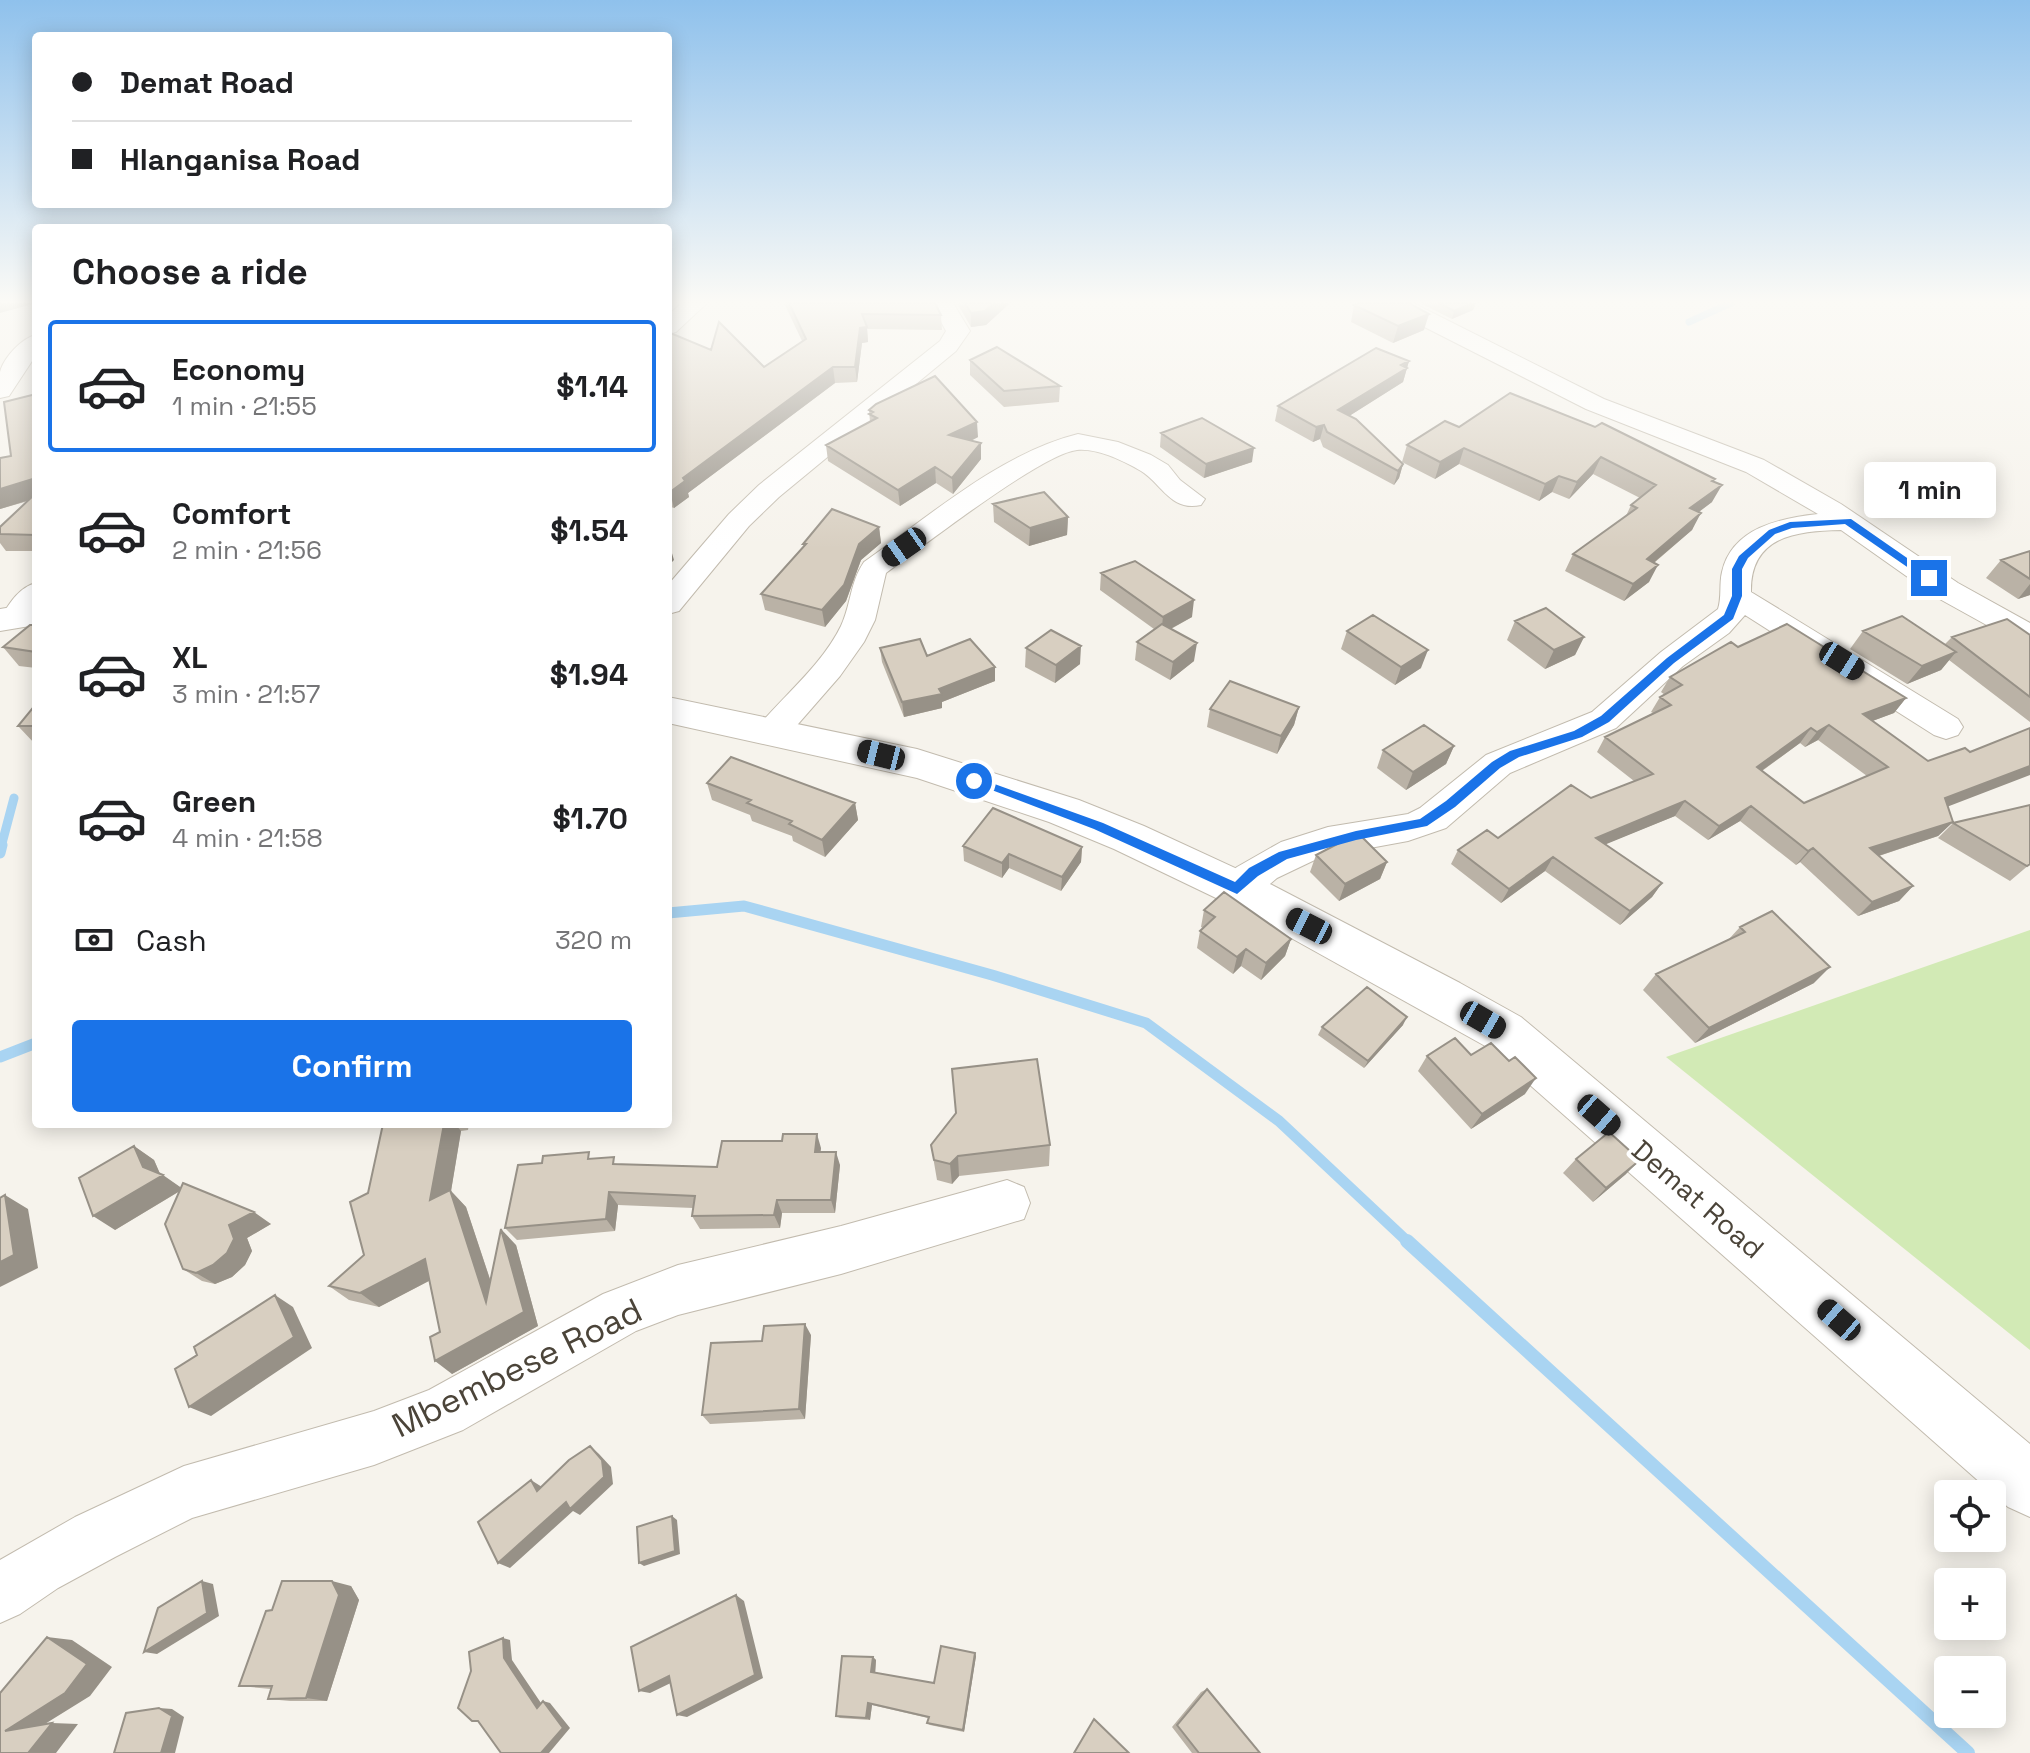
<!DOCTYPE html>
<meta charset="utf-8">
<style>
:root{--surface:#fff;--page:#f2f2f2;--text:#202124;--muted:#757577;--line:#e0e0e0;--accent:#1a73e8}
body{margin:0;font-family:"Space Grotesk",sans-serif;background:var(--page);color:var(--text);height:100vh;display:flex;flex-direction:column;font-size:30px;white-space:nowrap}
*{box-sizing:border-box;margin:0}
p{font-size:26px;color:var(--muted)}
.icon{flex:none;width:44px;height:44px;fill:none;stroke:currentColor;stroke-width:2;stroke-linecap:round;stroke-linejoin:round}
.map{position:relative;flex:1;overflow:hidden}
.details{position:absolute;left:32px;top:224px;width:640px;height:904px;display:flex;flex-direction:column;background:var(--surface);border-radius:8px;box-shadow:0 4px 20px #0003}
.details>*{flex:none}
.guide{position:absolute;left:32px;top:32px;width:640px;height:176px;border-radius:8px;box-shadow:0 4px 20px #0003;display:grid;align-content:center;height:176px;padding:0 40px;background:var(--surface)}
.tools{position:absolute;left:1934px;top:1480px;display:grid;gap:16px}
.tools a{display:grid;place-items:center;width:72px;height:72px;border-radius:8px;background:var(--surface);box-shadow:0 4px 20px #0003;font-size:40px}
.end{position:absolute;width:36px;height:36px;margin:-18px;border:10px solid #1a73e8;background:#fff;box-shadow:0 0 0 4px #fff}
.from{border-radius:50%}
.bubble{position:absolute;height:56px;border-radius:8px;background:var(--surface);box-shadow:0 4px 20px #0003;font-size:26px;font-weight:800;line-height:56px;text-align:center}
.car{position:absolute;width:24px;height:48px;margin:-24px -12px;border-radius:10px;box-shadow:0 0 6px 2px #0007;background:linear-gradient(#222 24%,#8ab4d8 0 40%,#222 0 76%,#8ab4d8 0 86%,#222 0)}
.guide b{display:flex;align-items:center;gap:28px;height:76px;font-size:30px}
.guide b+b{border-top:2px solid var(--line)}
.guide i{width:20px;height:20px;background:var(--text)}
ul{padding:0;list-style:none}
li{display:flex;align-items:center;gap:24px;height:132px;margin:0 16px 12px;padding:0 24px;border:4px solid transparent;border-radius:8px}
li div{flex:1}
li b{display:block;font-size:30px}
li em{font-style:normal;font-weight:800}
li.current{border-color:var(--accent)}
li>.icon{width:72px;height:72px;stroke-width:1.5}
h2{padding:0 40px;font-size:36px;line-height:96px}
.pay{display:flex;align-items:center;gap:20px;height:88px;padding:0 40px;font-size:30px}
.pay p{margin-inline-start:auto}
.button{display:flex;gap:16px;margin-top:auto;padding:16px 40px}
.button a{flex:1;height:92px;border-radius:8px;background:var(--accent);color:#fff;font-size:32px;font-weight:800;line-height:92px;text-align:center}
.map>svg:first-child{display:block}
</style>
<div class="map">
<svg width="2030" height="1753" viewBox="0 0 2030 1753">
<rect width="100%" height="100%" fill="#f6f3ec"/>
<path fill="#d2eab5" d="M2030,930v420l-364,-293z"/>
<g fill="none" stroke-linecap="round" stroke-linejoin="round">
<path stroke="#a9d4f2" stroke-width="7" d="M1689,322l42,-19"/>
<path stroke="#a9d4f2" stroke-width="9" d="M1,847l13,-49"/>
<path stroke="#a9d4f2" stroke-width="11" d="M0,853l2,-8
M668,913l76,-7 248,69 154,48 133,98 130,122
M0,1057l36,-14"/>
<path stroke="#a9d4f2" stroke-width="14" d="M1407,1241l561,512"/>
<defs>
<path id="minor" d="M682,303h25l-31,29 -8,2v-19z
M935,303h18l17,28 -14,20 -177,146 -30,29 -70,85 -11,3v-29l61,-71 30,-29 181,-144 6,-10 -13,-24z
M1384,303h29l191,96 160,61 77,44 117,79 72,40v23l-11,-3 -83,-46 -95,-67c-45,1 -91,6 -90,62l207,127 5,8 -5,8 -12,4 -12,-4 -189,-120 -16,18 -46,33 -67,62 -106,45 -64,55 -38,13 -87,16 -44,21 -26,22 -14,4 -14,-4 -5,-11 5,-11 14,-11 44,-25 47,-15 80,-13 12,-6 66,-53 106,-43 69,-60 57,-43c4,-12 1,-25 4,-37 10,-44 58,-54 96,-58l-72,-42 -160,-63 -199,-101z
M36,335v20l-27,41 -9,2c0,-7 0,-19 0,-26 4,-15 22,-34 36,-37z
M1078,434l40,8 33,13 17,10 12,15 25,19 -4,6c-30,7 -39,-21 -60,-34 -17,-10 -44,-23 -64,-21 -36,4 -156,98 -191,123l-11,47 -11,22 -24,34 -55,63 -12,4 -12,-4 -5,-8 5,-8c27,-31 62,-60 80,-97 10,-21 9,-44 23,-64 66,-46 135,-108 214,-128z
M36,583c0,23 4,49 -30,40l-4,-7c8,-14 18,-29 34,-33z
M1007,1180l17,7 6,16 -6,16 -183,55 -163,41 -42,16 -173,99 -89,35 -182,53 -77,39 -57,31 -38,26 -20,9v-63l75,-43 109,-51 190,-55 55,-21 174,-96 75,-29 163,-39z"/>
<path id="tertiary" d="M36,603v22l-36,6v-22z
M668,697l249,52 162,51 65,26 128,59 188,98 61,34 509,427v73l-22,-10 -521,-460 -246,-137 -127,-61 -65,-27 -132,-44 -249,-55z"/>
</defs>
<use href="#minor" stroke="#c2bbae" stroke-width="2"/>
<use href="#tertiary" stroke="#c2bbae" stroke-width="2"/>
<use href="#minor" fill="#fff" fill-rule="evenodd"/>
<use href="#tertiary" fill="#fff" fill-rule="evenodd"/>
</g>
<path fill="#bab2a6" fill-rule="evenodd" d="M784,303h151l6,12 1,15 -75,-1 1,13 -6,1 -5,39 -22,1 -147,110 1,4 -15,11 -6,-2v-174l43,18 53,17 38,-26z
M957,303h53l-24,22 -15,2z
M1420,303h56l-3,7 -21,9z
M1354,305l70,25 -31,13 -42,-21z
M970,360l90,26 -1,16 -55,5 -34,-32z
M1409,361l-6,21 -54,34 54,48 -4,14 -5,7 -71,-38 -3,-8 -7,3 -38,-21 3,-15z
M36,394v157h-30l-6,-8v-16l28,-26 -28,8v-51l11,-2z
M869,410l109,27 -7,4 10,18 -28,35 -17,-11 -36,23 -72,-45 -2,-16 44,-23z
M1459,427l256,52 -2,3 -1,20 -13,10 -7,18 -38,33 -5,19 -25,19 -59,-30 8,-17 53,-38 5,-11 9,-7 -47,-24 -24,25 -17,-7 -13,9 -80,-37 -24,15 -33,-17 5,-17z
M1161,433l91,29 -48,16 -44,-31z
M993,504l75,13 -1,18 -38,11 -35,-24z
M879,527l2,16 -20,17 -15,41 -21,26 -60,-17 -4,-16 43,-47 -1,-3z
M2030,551v44l-12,4 -32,-21 15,-18z
M1101,573l91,44 -21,12 23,32 -24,19 -35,-20 2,-18 17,-13 -54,-39z
M1515,621l69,16 -9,18 -30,14 -38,-29z
M36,625v43l-17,-2 -16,-19z
M1347,631l74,37 -26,17 -54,-36z
M1863,631l82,13 7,-7 78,-2v87l-81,-62 -8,10 -34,14 -57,-35z
M1738,647l168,51 -12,15 -22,8 76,85 5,16 -15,14 -59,20 34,30 -14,15 -41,15 -58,-54 -4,3 -56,-44 -32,19 -33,-24 -70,28 57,39 -10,14 -32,28 -75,-54 -44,32 -50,-39 7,-14 40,-12 136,-57 -37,-29 8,-15 48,-24 -2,-1 9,-15 5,-2 -4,-3 9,-15zM1818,740l49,36 -63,27 -42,-32 38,-28 5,4z
M880,648l47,8 68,25 -53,21v6l-38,9 -22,-55z
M1026,648l54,16 -25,19 -30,-16z
M36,704v40h-1l-17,-18z
M1299,707l-5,18 -17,29 -70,-27 3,-18z
M1454,746l-8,18 -40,26 -29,-22 6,-18z
M707,783l148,20 3,17 -33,37 -32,-16 -1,-5 -40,-15 -2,-6 -38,-15z
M1953,823l77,41 -20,17 -72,-43z
M963,846l119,1 -1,15 -20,29 -52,-23 -7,10 -38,-17z
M1316,855l71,7 -7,17 -41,22 -29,-29z
M1204,910l87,29 -6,17 -24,24 -20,-14 -8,8 -36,-26 3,-17 3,-3 -2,-1z
M1740,927l74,56 -119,60 -52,-53 13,-16 73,-35z
M1403,1025l-39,43 -46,-33 4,-8z
M1471,1055l38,6 16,33 -54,35 -53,-58 9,-15z
M383,1124h86l-1,6 -7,1 -10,60 15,16 25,75 25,-37 22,81 -86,48 -12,-42 -11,-51 -50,26 -30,-7 -20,-14 35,-31 4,-62z
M931,1145h119l-1,21 -90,10 -7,8 -15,-4z
M134,1146l20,14 6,14 21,14 90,36 -24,14 5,13 -7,14 -13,12 -17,7 -13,-3 -19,-12 -3,-78 -65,39z
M821,1148l-1,4 20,13 -5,48h-53l-2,15 -80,1 -8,-13 1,-8 -75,-3 -3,26 -98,9 -12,-12 37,-65 52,-4 24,5 99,3z
M1576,1159l50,15 -33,28 -30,-29z
M811,1335l-6,84 -95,5 -8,-9z
M351,1586l8,14 -32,101h-37l-22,-2 3,-10 -32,-3 33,-76z
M976,1656l-12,76 -34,-7 -3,-2 1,-5 -56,-13 -2,15 -30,-2 -4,-2 37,-59 3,3 -1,13 59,10z
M1207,1689l53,64h-68l-20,-26 29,-35z"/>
<path fill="#979187" d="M0,303h36l-36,10z
M994,303h16l-24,22 -15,2v-14z
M1472,303h4l-3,7 -21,9 2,-8z
M1429,314l-5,16 -31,13 5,-17z
M867,327l1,15 -6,1 -5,39 -2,-15 5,-39z
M1409,361l-6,21 -68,43 3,-15z
M833,367l2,16 -147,110 1,4 -15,11 -4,-16 13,-14z
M977,422l1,15 -28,14 -1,-16z
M1324,425l-4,14 -7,3 3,-15z
M981,443v16l-28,35 -1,-16z
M1254,448l-2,14 -48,16 2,-14z
M1464,448l-5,16 -24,15 5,-17z
M1601,457l-8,17 -24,25 8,-17z
M1403,464l-4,14 -5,7 4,-14z
M935,467l1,16 -36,23 -2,-16z
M1559,476l-7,16 -13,9 6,-17z
M36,478v20l-36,11v-20z
M1722,485l-10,17 -31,23 9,-17z
M1701,513l-9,17 -54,46 9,-17z
M1068,517l-1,18 -38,11 1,-18z
M879,527l2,16 -20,17 -15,41 -21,26 -3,-17 37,-66z
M669,543l5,17 -6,6v-22z
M1658,565l-9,17 -25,19 9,-17z
M2030,584v11l-12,4z
M1194,600l-2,17 -31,17 2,-17z
M1584,637l-9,18 -30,14 9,-19z
M1197,643l-3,18 -24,19 3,-18z
M1081,646l-1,18 -25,19 1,-18z
M1428,650l-7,18 -26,17 6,-18z
M1956,652l-15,18 -34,14 15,-18z
M995,667v14l-53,21v6l-38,9 -2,-15z
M1906,698l-12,15 -43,16 12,-15z
M1299,707l-5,18 -17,29 4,-18z
M1829,725l-11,15 -13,7 12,-15z
M1811,728l-11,15 -54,39 11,-15z
M1454,746l-8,18 -40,26 7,-18z
M2030,766v9l-99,38 14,-15z
M1685,801l-10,15 -88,36 9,-14z
M855,803l3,17 -33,37 -3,-17z
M1751,806l-11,15 -32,19 11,-14z
M1953,822l-15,14 -81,27 13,-15z
M1082,847l-1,15 -20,29 1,-14z
M1813,848l-13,14 -4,3 12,-14z
M1009,854v14l-7,10v-15z
M1553,857l-8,14 -44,32 8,-14z
M1387,862l-7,17 -41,22 6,-17z
M1662,883l-10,14 -32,28 10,-14z
M1913,886l-14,15 -41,15 14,-14z
M1291,939l-6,17 -24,24 5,-17z
M1246,949l-5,17 -8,8 4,-17z
M1830,967l-16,16 -119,60 14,-15z
M1407,1017l-4,8 -39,43 4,-7z
M1536,1078l-11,16 -54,35 11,-15z
M444,1124h11l6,7 -10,60 15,16 36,109 -16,-14 -56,-102z
M817,1134l4,14 -2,17 -4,-13z
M134,1146l20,14 7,16 2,-1 20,14 -68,41 -22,-14 50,-49z
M836,1152l4,13 -5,48 -4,-13z
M958,1156l1,20 -7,8 -2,-20z
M1640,1160l-14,14 -33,28 13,-14z
M609,1192l9,13 -3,26 -9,-12z
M5,1195l23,14 10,59 -38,19v-25z
M777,1200l5,13 -2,15 -6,-13z
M254,1212l17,12 -24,14 5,13 -7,14 -13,12 -17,7 -19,-11 33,-48z
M501,1229l15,16 22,81 -86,48 -17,-13 89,-49z
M425,1259l17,15 -63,33 -19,-14z
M275,1295l18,12 19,41 -101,68 -22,-9z
M805,1324l6,11 -6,84 -6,-10z
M590,1446l9,8 12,13 2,17 -33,31 -7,-4 -63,57 -12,-5z
M531,1480l11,7 -5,4z
M672,1516l5,4 3,34 -36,12 -5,-3z
M202,1581l11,3 6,32 -62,38 -13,-2z
M332,1581l19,5 8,14 -32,101 -21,-3z
M736,1595l8,6 19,77 -76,39 -10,-2z
M47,1637l25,3 40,27 -22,29 -58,36 -27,-1z
M503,1638l7,2 2,20 33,49 -8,-1 -33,-50z
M975,1653l1,3 -12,76 -1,-2z
M873,1657l3,3 -1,15 -4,-3z
M669,1676l10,3 -29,14 -11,-2z
M543,1701l7,2 20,25 -21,25h-8z
M868,1703l4,2 -2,15 -4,-2z
M159,1708l13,1 12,8 -9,36h-14z
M52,1723l26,1 -22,29h-28z"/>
<path fill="#d8cfc1" stroke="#979187" stroke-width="2" fill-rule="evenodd" d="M789,303h146l6,12 -79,-1 5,13 -7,1 -5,39h-22l-150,111 2,3 -15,11h-2v-160l43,18 8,-28 45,45 42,-28z
M965,303h29l-9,8 -14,2z
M1359,303h50l20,11 -31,12 -44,-21z
M1439,303h33l-18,8z
M997,347l63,39 -56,5 -34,-31z
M1376,348l33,13 -8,4 6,3 -69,42 18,9 47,45 -5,7 -71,-39 -3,-7 -8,2 -38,-21z
M935,376l42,46 -28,13 32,8 -29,35 -17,-11 -37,23 -72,-45 51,-27 -8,-4 4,-2 -4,-2 7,-6z
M1510,393l85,34 7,-4 113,56 -3,2 10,4 -32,23 11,5 -54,46 11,6 -25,19 -60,-30 64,-46 -6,-3 25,-20 -55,-28 -24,25 -18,-6 -14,8 -81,-36 -24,14 -33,-17 38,-24 14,6z
M36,394v84l-36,11v-31l11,-2 -7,-54z
M1202,418l52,30 -48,16 -45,-31z
M1044,492l24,25 -38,11 -37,-24z
M36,493v42l-36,-1v-7z
M832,509l47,18 -20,17 -15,41 -22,25 -61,-16 45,-50h-3z
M2030,551v28l-29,-19z
M1135,561l59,39 -31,17 -62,-44z
M1546,608l38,29 -30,13 -39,-29z
M1373,615l55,35 -27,17 -54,-36z
M1902,616l54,36 -34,14 -59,-35z
M2007,619l23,16v62l-78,-60z
M1162,624l35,19 -24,19 -36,-20z
M1787,624l119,74 -43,16 65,47 37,-13 5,4 60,-24v38l-85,32 8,24 -83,26 43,38 -41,16 -59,-54 -5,3 -57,-45 -32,20 -34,-25 -89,37 66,45 -32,28 -77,-54 -44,32 -51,-39 29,-20 11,8 73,-53 20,13 62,-24 -48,-37 66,-32 -11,-8 22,-12 -12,-8 61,-35 7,5zM1829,725l59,42 -84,36 -47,-36 54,-39 6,4z
M30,625h6v27l-33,-5z
M1051,630l30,16 -25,19 -30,-17z
M920,639l7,17 43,-17 25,28 -56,22 3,5 -40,8 -22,-54z
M1230,681l69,26 -18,29 -71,-27z
M36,704v22h-18z
M1424,725l30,21 -41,26 -30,-22z
M731,757l124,46 -33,37 -33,-16 3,-3 -45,-18 4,-3 -44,-17z
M2030,805v59l-3,2 -74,-43z
M993,808l89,39 -20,30 -53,-23 -7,9 -39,-17z
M1361,836l26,26 -42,22 -29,-29 31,-16z
M1224,892l67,47 -25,24 -20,-14 -9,8 -37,-26 15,-14 -11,-7z
M1772,911l58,56 -121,61 -53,-54 89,-42 -5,-5z
M1367,987l40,30 -39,44 -46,-34z
M1455,1038l16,17 20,-12 18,18 6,-4 21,21 -54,36 -55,-58z
M1037,1059l13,86 -92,11 -8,8 -16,-4 -3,-15 25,-32 -4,-44z
M383,1124h61l-14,76 20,-10 36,112 15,-73 23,83 -89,49 -5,-24 10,-5 -15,-73 -65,34 -31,-7 35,-31 -14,-53 18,-9z
M1609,1132l31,28 -34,28 -30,-29z
M783,1134h34l-2,18h21l-5,48h-54l-3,15 -82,1 3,-20 -86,-4 -3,27 -101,9 13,-63 24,-2 1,-7 46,-4 -1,7 26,-2 -1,7 104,3 5,-26h60z
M134,1146l9,21 20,8 -70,41 -14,-38z
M183,1183l71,29 -25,13 5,14 -7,14 -14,12 -17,8 -13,-4 -18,-45z
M5,1195l9,60 -14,7v-64z
M275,1295l19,42 -105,70 -14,-38 22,-14 -3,-8z
M805,1324l-6,85 -97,6 9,-72 51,-2 2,-15z
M590,1446l12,14 2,17 -34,32 -4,-7 -68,61 -20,-41 53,-42 6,11 32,-31z
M672,1516l3,35 -36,12 -2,-36z
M202,1581l5,32 -63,39 14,-44z
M282,1581h50l7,14 -33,103 -38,1 4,-13h-33l27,-75 6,-1z
M736,1595l19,80 -78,40 -8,-39 -30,15 -8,-44z
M47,1637l40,27 -22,29 -60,38 47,-8 -24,30h-28v-60z
M503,1638l1,20 33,50 6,-7 20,27 -22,25h-40l-23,-32h-6l-14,-13 13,-37 -2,-19z
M941,1646l34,7 -12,77 -36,-7 2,-6 -61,-14 -2,15 -30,-2 6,-60 31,1 -2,15 63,11z
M1207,1689l53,64h-61l-22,-28z
M159,1708l13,8 -11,37h-47l12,-40z
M1094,1719l35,34h-55z"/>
<linearGradient id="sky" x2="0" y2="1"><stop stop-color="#8fc1ec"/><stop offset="0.55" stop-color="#fbfaf6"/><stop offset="1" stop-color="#fbfaf6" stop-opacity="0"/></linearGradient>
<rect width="2030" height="549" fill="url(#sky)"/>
<path fill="#1a73e8" d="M1851,519l82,57v4h-7l-81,-56 -53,4 -17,6 -27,24 -6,11v27l-9,23 -59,44 -65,59 -27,15 -63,20 -19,11 -45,39 -28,19 -71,14 -69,19 -29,17 -21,18 -143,-65 -126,-48 6,-5 4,2 125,45 132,59 14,-14 30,-16 77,-21 64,-12 26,-18 46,-39 18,-11 64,-20 27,-15 66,-58 57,-43 8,-19v-27l7,-13 30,-26 21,-8z"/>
<g text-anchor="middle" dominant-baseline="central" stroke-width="8" stroke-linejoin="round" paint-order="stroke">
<g font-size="28" fill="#4b4439" stroke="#fff">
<text transform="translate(1698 1199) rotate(41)">Demat Road</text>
</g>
<g font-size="34" fill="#4b4439" stroke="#fff">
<text transform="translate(517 1368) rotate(-26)">Mbembese Road</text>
</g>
</g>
</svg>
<div class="tools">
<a><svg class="icon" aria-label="locate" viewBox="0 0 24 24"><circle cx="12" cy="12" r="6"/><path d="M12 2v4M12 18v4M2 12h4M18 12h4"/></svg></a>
<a>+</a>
<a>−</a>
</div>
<i class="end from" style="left:974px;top:781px"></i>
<i class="end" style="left:1929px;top:578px"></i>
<div class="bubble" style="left:1864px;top:462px;width:132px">1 min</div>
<i class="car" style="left:904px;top:547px;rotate:235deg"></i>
<i class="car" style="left:1842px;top:661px;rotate:122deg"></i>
<i class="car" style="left:881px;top:755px;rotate:284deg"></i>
<i class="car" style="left:1309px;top:926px;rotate:297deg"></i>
<i class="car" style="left:1483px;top:1020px;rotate:120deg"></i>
<i class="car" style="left:1599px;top:1115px;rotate:131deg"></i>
<i class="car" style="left:1839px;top:1320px;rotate:311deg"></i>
<div class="guide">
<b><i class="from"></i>Demat Road</b>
<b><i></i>Hlanganisa Road</b>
</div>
<section class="details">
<h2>Choose a ride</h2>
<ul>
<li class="current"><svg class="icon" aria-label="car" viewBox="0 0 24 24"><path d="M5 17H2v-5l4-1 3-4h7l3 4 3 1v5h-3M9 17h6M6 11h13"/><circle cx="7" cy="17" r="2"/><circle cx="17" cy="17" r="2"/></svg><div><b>Economy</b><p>1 min · 21:55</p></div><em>$1.14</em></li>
<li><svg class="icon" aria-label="car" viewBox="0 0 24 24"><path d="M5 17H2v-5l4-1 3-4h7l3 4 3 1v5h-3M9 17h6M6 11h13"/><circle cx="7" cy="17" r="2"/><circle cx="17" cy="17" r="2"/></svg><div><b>Comfort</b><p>2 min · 21:56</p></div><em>$1.54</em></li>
<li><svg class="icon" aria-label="car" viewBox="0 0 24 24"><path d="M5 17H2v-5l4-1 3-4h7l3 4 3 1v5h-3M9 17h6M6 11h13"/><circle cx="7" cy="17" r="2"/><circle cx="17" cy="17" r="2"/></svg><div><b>XL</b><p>3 min · 21:57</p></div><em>$1.94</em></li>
<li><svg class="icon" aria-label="car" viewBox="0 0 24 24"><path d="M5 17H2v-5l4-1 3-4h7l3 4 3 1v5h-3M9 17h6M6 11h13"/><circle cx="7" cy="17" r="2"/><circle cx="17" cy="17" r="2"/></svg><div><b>Green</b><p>4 min · 21:58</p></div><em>$1.70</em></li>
</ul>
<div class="pay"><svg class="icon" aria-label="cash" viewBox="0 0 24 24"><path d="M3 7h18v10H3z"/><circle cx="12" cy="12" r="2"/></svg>Cash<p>320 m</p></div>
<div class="button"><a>Confirm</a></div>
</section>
</div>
